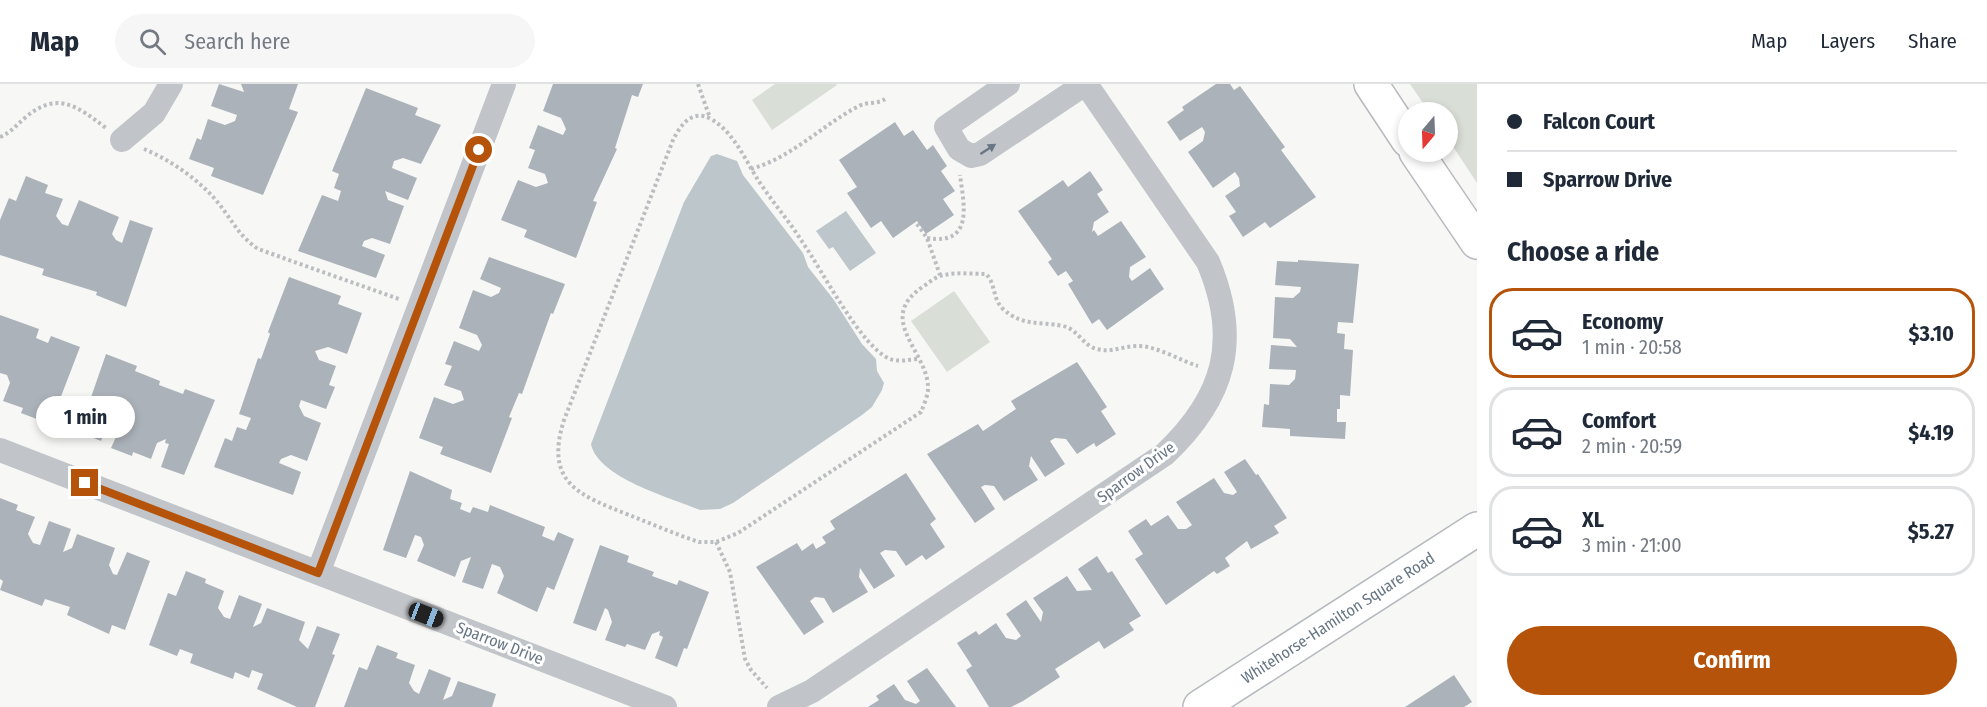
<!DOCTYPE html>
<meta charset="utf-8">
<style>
:root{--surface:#fff;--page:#f6f6f7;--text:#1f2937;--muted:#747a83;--line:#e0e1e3;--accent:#b45309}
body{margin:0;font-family:"Fira Sans Condensed",sans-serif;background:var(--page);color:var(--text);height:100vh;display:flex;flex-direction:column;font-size:22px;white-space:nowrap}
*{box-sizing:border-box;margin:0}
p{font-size:20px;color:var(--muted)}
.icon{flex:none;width:33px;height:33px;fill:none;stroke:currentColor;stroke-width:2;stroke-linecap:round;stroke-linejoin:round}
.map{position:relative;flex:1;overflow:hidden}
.drawer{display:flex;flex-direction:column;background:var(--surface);width:510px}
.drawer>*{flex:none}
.top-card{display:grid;align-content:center;height:132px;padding:0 30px;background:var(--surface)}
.needle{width:39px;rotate:199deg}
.tools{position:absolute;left:1398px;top:18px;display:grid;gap:12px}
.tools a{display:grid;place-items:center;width:60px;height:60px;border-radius:50%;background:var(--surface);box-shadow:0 3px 9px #0003;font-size:30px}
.end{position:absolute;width:27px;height:27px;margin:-14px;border:8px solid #b45309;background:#fff;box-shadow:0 0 0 3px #fff}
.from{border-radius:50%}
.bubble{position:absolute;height:42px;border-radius:21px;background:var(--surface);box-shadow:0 3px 9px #0003;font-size:20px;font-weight:700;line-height:42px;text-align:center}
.car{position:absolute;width:18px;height:36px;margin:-18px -9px;border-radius:8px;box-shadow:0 0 4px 2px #0007;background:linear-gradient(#222 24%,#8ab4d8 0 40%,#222 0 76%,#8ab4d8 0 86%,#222 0)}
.top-card b{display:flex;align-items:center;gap:21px;height:57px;font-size:22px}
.top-card b+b{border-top:2px solid var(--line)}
.top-card i{width:15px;height:15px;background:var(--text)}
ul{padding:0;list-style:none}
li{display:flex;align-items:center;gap:18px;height:90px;margin:0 12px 9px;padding:0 18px;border:3px solid var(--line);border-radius:24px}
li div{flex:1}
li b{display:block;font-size:22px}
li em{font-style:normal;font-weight:700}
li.selected{border-color:var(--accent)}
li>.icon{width:54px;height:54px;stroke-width:1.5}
h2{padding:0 30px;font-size:27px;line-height:72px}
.cta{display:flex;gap:12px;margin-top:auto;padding:12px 30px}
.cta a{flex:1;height:69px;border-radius:36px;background:var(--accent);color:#fff;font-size:24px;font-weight:700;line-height:69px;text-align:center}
header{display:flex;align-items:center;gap:36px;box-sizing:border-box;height:84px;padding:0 30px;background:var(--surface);border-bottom:2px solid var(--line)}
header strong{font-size:28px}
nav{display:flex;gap:33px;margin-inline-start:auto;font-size:21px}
.search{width:420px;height:54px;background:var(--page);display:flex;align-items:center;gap:15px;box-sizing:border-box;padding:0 21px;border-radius:33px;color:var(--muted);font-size:22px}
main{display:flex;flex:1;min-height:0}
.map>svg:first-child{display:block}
</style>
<header>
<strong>Map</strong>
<div class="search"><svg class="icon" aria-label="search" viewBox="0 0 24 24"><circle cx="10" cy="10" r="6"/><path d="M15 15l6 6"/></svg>Search here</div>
<nav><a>Map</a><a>Layers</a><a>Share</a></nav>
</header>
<main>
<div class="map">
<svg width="1477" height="623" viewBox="0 0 1477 623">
<rect width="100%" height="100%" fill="#f7f8f5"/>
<path fill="#d9ded6" d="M775,0h61l1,1 -65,45 -20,-30z
M1410,0h67v99l-29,-44v-27h-19z
M954,207l36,51 -43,30 -36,-51z"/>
<path fill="#bdc6cb" d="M717,70l20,7 6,14 60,78 5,14 26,33 28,44 14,15 1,12 7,12 -2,7 -10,17 -10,8 -129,88 -13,6 -20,1c-31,-13 -102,-32 -109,-66l93,-242 27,-46z
M846,127l30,42 -26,18 -17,-24 -4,2 -13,-18z"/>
<path fill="#acb2b9" d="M219,0l25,8 -3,-8h57l-9,25 9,3 -35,83 -52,-19 3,-8 -25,-9 8,-21 4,2 7,-21 17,6 10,-4 2,-6 -26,-9z
M553,0h90l-5,13 -6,-2 -17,53 2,1 -24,52 4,1 -21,56 -52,-21 3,-7 -26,-10 17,-40 18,7 12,-4 -3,-9 -17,-6 7,-18 -6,-2 9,-23 25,10 3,-6 -5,-11 -18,-7z
M1216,0h14l4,6 6,-4 45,61 -4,3 35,47 -46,31 -5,-6 -22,15 -14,-21 7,-4 -11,-16 15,-10 -1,-8 -4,-6 -22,16 -25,-36 15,-11 2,-9 -3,-5 -22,14 -13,-19 17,-12 -2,-3z
M366,4l52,20 -3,7 26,10 -20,39 -18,-6 -9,3 -2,7 25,10 -9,22 -23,-9 3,9 16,6 -14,38 -18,-6 -8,3 -2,5 23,9 -9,23 -78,-27 24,-56 16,6 3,-10 -7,-3 5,-14 -7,-3z
M895,38l9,14 9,-6 14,20 6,-5 14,21 -6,5 14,20 -12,8 11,16 -28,19 -9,-13 -24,17 -12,-17 -10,7 -24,-35 10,-6 -18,-27z
M1090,87l13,19 -6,4 12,18 -15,10 -2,10 2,-2 4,6 23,-15 25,36 -16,10 -1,10 3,4 18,-13 14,21 -57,41 -8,-11 -7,5 -24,-40 5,-3 -7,-10 -8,5 -10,-14 4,-3 -34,-48 45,-31 5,7z
M26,92l22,9 -3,8 18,6 -7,17 6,8 6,2 11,-26 40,17 -7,17 4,6 6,3 8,-23 23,8 -27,79 -30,-12 1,-3 -55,-17 2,-6 -44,-14v-35l9,-22 7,3z
M489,173l76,27 -12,30 -2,-1 -29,81 -3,-1 -10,24 3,1 -21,55 -51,-19 3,-7 -24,-9 15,-41 19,7 11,-4 -3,-9 -17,-6 8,-19 -7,-2 9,-23 25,10 3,-6 -5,-10 -18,-7 14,-38 18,7 8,-4 2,-5 -21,-9z
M1298,176l61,4 -6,59 -15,-1 -1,11 8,1 -1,15 9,1 -3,46 -10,-1v14h-3v13h9l-1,17 -55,-3v-7l-28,-2 2,-23 5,1 1,-21 19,1 6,-6 1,-9 -27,-1 2,-24 26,2 -7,-8 -17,-1 2,-41 18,1 7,-6 1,-5 -26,-2 2,-24 21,1z
M289,193l52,19 -3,8 24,9 -15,41 -19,-7 -13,4 4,9 17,6 -7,19 6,2 -9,22 -25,-9 -2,6 5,10 17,7 -14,38 -16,-6 -10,4 -2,4 22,9 -8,23 -79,-28 11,-29 7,3 5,-14 9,3 5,-12 -12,-4 19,-56 3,1 9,-25 -2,-2z
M0,231l39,14 -3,9 12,5 3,-7 29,11 -20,52 -8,-3 -10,25 -21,-8 2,-5 -20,-7 7,-18 -3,-8 -7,-2z
M106,270l31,12 -2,5 25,10 -1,4 24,9 2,-5 30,11 -31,75 -23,-8 8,-23 -4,-1 1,-4 -9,4 -6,16 -18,-7 -1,4 -21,-8 8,-18 -2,-10 -7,-2 -9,23 -22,-9z
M1077,278l30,45 -6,4 15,23 -20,13 -2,-4 -17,11 -11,-15 -11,-1 -5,3 15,23 -20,13 -14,-21 -2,10 9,14 -34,21 -10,-15 -9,-1 -4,2 14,22 -20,14 -48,-69 51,-30 5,7 33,-22 -5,-8z
M1245,375l11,16 2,-1 29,44 -13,8 5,7 -28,16 -4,-8 -22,17 5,8 -13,8 -3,-3 -48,34 -31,-46 8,-5 -15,-23 18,-12 5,7 17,-11 10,14h8l6,-4 -16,-23 38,-24 10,15 9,2 4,-3 -13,-20z
M410,387l42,19 -2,9 12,4 -2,6 10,4 3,-6 15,5 2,-7 55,22 -3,9 12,5 4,-9 16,7 -20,51 -7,-3 -10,25 -40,-19 7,-17 -4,-9 -8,-3 -9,25 -21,-7 9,-25 -10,4 -6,16 -38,-16 7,-16 -3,-8 -6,-2 -9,23 -23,-8z
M906,389l30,46 -6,5 15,23 -19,13 -4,-5 -16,11 -10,-15 -11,-1 -5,3 15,23 -21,13 -14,-21 -1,9 9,15 -35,21 -9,-15 -9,-1 -5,4 14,21 -20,13 -48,-68 41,-24 5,8 11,-8 3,6 10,-6 -4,-6 13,-8 -5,-8z
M0,414l18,7 -2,5 19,7 -7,17 5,9 7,2 9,-24 22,8 -8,23 9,-4 5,-14 38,14 -6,17 4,9 4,1 10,-23 23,9 -25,69 -13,-5 -3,9 -42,-19 3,-8 -25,-8 -3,7 -42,-16 3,-9 -3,-2z
M600,461l29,11 -2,6 27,10 -2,4 25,9 2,-5 30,12 -22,57 -3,-1 -7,19 -22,-9 8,-21 -4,-2 1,-4 -8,3 -7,16 -18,-6 -2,3 -20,-7 7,-18 -4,-12 -3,-2 -9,23 -23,-8z
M1097,472l11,17 4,-2 29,45 -12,7 5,7 -30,19 -5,-8 -44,28 5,8 -37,24 -12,6h-22l-23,-37 6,-4 -15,-23 19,-12 3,4 17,-12 10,15 10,2 5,-4 -15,-22 20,-14 15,22 2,-10 -10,-14 34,-22 10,15 15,-1 -14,-21z
M186,487l20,8 -1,4 19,8 -6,17 6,9 6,2 9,-24 23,9 -9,23 8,-4 6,-15 38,14 -6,18 9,9 9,-23 23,8 -8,20 3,1 -20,52h-18l-40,-18 6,-15 -11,-4 -3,8 -14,-6 -2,7 -43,-16 3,-9 -13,-5 -3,7 -28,-11 19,-52 8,3z
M377,561l21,8 -2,5 19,7 -6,18 5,8 5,3 10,-25 22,9 -8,22 9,-4 6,-15 38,13 -4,13h-148l15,-40 8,3z
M927,584l29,39h-88l11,-7 -3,-4 18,-12 11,16 11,4 4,-3 -13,-20z
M1454,591l18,27 -8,5h-59z"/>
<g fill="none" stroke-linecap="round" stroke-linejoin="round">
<defs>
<path id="secondary" d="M1371,0l37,56
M1416,68l61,90
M1200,623l277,-178"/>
</defs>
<use href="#secondary" stroke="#b6babf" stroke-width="36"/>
<path stroke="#bbbdc0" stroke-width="4" stroke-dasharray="3 3" stroke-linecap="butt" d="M698,0l12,34
M0,53c12,-5 16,-12 26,-20 32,-27 52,-10 80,11
M144,65c29,12 63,36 81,63 11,15 17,26 33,37l141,50
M751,85c42,-12 71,-44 108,-63 9,-5 17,-1 26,-7
M917,140l10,14 13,37
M927,154c47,8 37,-33 33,-63
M917,275c-9,1 -18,3 -27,0 -29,-12 -68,-89 -87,-116 -13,-21 -29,-39 -43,-60 -14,-21 -25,-50 -49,-64 -19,-11 -31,7 -38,21l-109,280c-20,63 15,75 65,95 23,9 46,19 70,27h17l22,-9 183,-121c3,-8 8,-18 7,-27 -3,-36 -53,-67 -4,-99 6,-4 12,-10 20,-11 13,-3 28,-1 42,-1 10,10 6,24 17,35 20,18 37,12 60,17 15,3 20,20 34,23 14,4 26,-3 40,-3 18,-1 44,15 61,20
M716,458l14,30 15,87 6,11 16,18"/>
<path stroke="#c1c4c8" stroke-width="24" d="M1008,0l-62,43 13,22 12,7 9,-2 105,-70
M122,56l32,-27 17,-29
M0,366l665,257
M318,489l186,-489
M779,623l33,-16 353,-237c60,-57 76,-114 43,-192l-122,-178"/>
<use href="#secondary" stroke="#fff" stroke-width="33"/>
</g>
<defs><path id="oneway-solid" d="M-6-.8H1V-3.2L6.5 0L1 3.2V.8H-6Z" transform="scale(1.5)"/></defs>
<use fill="#687685" href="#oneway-solid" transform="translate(988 65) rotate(-33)"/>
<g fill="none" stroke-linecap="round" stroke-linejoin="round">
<path stroke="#b45309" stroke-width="8" d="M85,399l233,90 161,-423"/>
</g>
<g text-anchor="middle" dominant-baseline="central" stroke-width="6" stroke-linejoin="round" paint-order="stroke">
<g font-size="16" fill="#687685" stroke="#fff">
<text transform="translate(1136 388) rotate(-36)">Sparrow Drive</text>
<text transform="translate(1338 534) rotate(-33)">Whitehorse-Hamilton Square Road</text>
<text transform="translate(500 559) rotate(21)">Sparrow Drive</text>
</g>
</g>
</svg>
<div class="tools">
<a><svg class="needle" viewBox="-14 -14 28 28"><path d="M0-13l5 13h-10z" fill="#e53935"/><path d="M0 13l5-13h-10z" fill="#747a83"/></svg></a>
</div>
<i class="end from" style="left:479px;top:66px"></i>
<i class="end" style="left:85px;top:399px"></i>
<div class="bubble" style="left:36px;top:312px;width:99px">1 min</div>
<i class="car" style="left:426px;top:531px;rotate:111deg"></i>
</div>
<section class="drawer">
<div class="top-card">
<b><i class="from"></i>Falcon Court</b>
<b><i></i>Sparrow Drive</b>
</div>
<h2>Choose a ride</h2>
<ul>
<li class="selected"><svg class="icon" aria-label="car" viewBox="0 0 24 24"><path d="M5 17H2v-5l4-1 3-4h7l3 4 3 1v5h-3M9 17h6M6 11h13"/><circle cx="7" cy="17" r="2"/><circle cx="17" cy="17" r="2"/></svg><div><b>Economy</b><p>1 min · 20:58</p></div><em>$3.10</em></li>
<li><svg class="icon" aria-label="car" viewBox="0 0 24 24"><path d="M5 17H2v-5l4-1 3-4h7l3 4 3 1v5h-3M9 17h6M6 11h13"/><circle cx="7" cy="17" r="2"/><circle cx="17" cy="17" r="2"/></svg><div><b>Comfort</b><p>2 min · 20:59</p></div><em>$4.19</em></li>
<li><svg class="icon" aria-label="car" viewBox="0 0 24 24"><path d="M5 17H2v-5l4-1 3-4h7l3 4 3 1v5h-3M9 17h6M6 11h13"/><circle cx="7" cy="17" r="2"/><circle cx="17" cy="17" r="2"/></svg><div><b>XL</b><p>3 min · 21:00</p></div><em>$5.27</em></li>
</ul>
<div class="cta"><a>Confirm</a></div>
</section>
</main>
